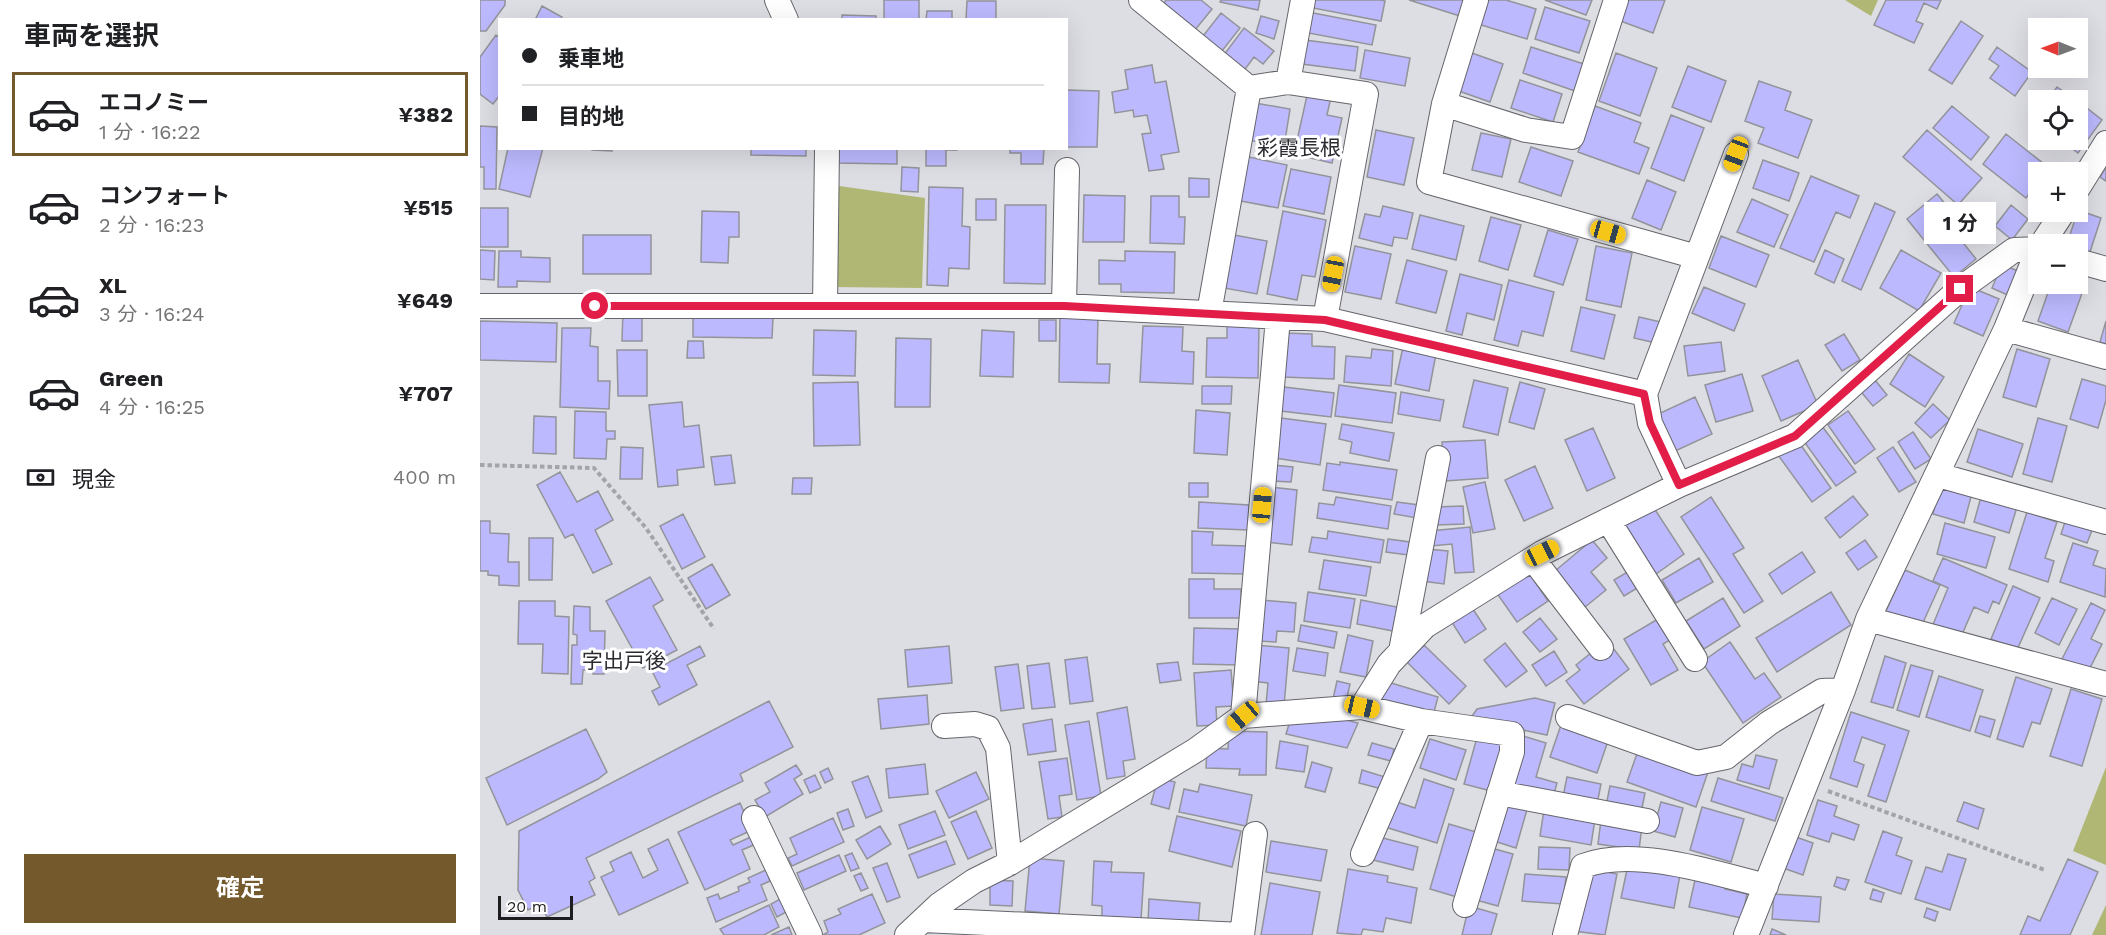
<!DOCTYPE html>
<html lang="ja">
<meta charset="utf-8">
<style>
:root{--surface:#fff;--page:#f6f6f6;--text:#202124;--muted:#757577;--line:#e0e0e0;--accent:#73592b}
body{margin:0;font-family:"Work Sans","Noto Sans JP",sans-serif;background:var(--page);color:var(--text);height:100vh;display:flex;flex-direction:column;font-size:22px;white-space:nowrap}
*{box-sizing:border-box;margin:0}
p{font-size:20px;color:var(--muted)}
.icon{flex:none;width:33px;height:33px;fill:none;stroke:currentColor;stroke-width:2;stroke-linecap:round;stroke-linejoin:round}
.map{position:relative;flex:1;overflow:hidden}
.details{display:flex;flex-direction:column;background:var(--surface);width:480px}
.details>*{flex:none}
.hud{position:absolute;left:18px;top:18px;width:570px;height:132px;border-radius:0px;box-shadow:0 6px 24px #0002;display:grid;align-content:center;height:132px;padding:0 24px;background:var(--surface)}
.needle{width:39px;rotate:271deg}
.buttons{position:absolute;left:1548px;top:18px;display:grid;gap:12px}
.buttons a{display:grid;place-items:center;width:60px;height:60px;border-radius:0px;background:var(--surface);box-shadow:0 6px 24px #0002;font-size:30px}
.scale{position:absolute;left:18px;bottom:15px;width:75px;box-sizing:border-box;padding-left:6px;border:3px solid #1e1e21;border-top:0;font-size:16px;line-height:21px;white-space:nowrap;color:#1e1e21;-webkit-text-stroke:4px #fff;paint-order:stroke}
.end{position:absolute;width:27px;height:27px;margin:-14px;border:8px solid #e11d48;background:#fff;box-shadow:0 0 0 3px #fff}
.from{border-radius:50%}
.bubble{position:absolute;height:42px;border-radius:0px;background:var(--surface);box-shadow:0 6px 24px #0002;font-size:20px;font-weight:700;line-height:42px;text-align:center}
.car{position:absolute;width:18px;height:36px;margin:-18px -9px;border-radius:8px;box-shadow:0 0 4px 2px #0007;background:linear-gradient(#f5c518 24%,#345 0 40%,#f5c518 0 76%,#345 0 86%,#f5c518 0)}
.hud b{display:flex;align-items:center;gap:21px;height:57px;font-size:22px}
.hud b+b{border-top:2px solid var(--line)}
.hud i{width:15px;height:15px;background:var(--text)}
ul{padding:0;list-style:none}
li{display:flex;align-items:center;gap:18px;height:84px;margin:0 12px 9px;padding:0 12px;border:3px solid transparent;border-radius:0px}
li div{flex:1}
li b{display:block;font-size:22px}
li em{font-style:normal;font-weight:700}
li.selected{border-color:var(--accent)}
li>.icon{width:54px;height:54px;stroke-width:1.5}
h2{padding:0 24px;font-size:27px;line-height:72px}
.pay{display:flex;align-items:center;gap:15px;height:66px;padding:0 24px;font-size:22px}
.pay p{margin-inline-start:auto}
.button{display:flex;gap:12px;margin-top:auto;padding:12px 24px}
.button a{flex:1;height:69px;border-radius:0px;background:var(--accent);color:#fff;font-size:24px;font-weight:700;line-height:69px;text-align:center}
main{display:flex;flex:1;min-height:0}
.map>svg:first-child{display:block}
</style>
<main>
<section class="details">
<h2>車両を選択</h2>
<ul>
<li class="selected"><svg class="icon" aria-label="car" viewBox="0 0 24 24"><path d="M5 17H2v-5l4-1 3-4h7l3 4 3 1v5h-3M9 17h6M6 11h13"/><circle cx="7" cy="17" r="2"/><circle cx="17" cy="17" r="2"/></svg><div><b>エコノミー</b><p>1 分 · 16:22</p></div><em>¥382</em></li>
<li><svg class="icon" aria-label="car" viewBox="0 0 24 24"><path d="M5 17H2v-5l4-1 3-4h7l3 4 3 1v5h-3M9 17h6M6 11h13"/><circle cx="7" cy="17" r="2"/><circle cx="17" cy="17" r="2"/></svg><div><b>コンフォート</b><p>2 分 · 16:23</p></div><em>¥515</em></li>
<li><svg class="icon" aria-label="car" viewBox="0 0 24 24"><path d="M5 17H2v-5l4-1 3-4h7l3 4 3 1v5h-3M9 17h6M6 11h13"/><circle cx="7" cy="17" r="2"/><circle cx="17" cy="17" r="2"/></svg><div><b>XL</b><p>3 分 · 16:24</p></div><em>¥649</em></li>
<li><svg class="icon" aria-label="car" viewBox="0 0 24 24"><path d="M5 17H2v-5l4-1 3-4h7l3 4 3 1v5h-3M9 17h6M6 11h13"/><circle cx="7" cy="17" r="2"/><circle cx="17" cy="17" r="2"/></svg><div><b>Green</b><p>4 分 · 16:25</p></div><em>¥707</em></li>
</ul>
<div class="pay"><svg class="icon" aria-label="cash" viewBox="0 0 24 24"><path d="M3 7h18v10H3z"/><circle cx="12" cy="12" r="2"/></svg>現金<p>400 m</p></div>
<div class="button"><a>確定</a></div>
</section>
<div class="map">
<svg width="1626" height="935" viewBox="0 0 1626 935">
<rect width="100%" height="100%" fill="#dddde4"/>
<path fill="#b0b774" d="M1365,0h33l-7,16z
M352,185l93,13 -3,90 -91,-1z
M1626,767v98l-33,-14z
M1626,905v30h-14z"/>
<path fill="#bcb9fe" stroke="#93939a" stroke-width="1.5" d="M0,0h25v5l-19,26h-6z
M404,0h35v20h-35z
M686,0h35l11,9 -17,21 -31,-27z
M741,0h39l-2,10 -38,-8z
M834,0h67l4,1 -4,20 -68,-13z
M929,0h56l-5,16z
M1005,0h21l30,9 -9,30 -49,-15z
M1065,0h47l-6,15z
M1141,0h44l-12,33 -38,-14z
M1406,0h55l-4,9 -13,-6 -8,18 7,3 -9,19 -40,-18z
M487,1h29v19h-30z
M62,6l20,11 -1,3h-26z
M1065,7l45,14 -11,32 -44,-14z
M447,11h25v9h-26z
M828,12l68,13 -4,20 -69,-13z
M741,13l19,15 -18,23 -19,-15z
M362,15l34,1v4h-34z
M781,16l18,5 -5,18 -18,-6z
M1481,21l22,15 -31,48 -23,-14z
M764,28l30,23 -11,13 -9,-7 -11,15 -20,-16z
M16,35l4,3v57l-7,9 -13,-10v-37z
M825,40l53,7 -3,24 -53,-7z
M1051,47l53,17 -9,27 -52,-18z
M1517,47l35,25 -17,24 -25,-18 9,-12 -10,-7z
M885,50l45,8 -5,28 -45,-8z
M989,52l34,12 -13,38 -34,-12z
M1136,53l41,15 -17,48 -41,-15z
M672,65l3,18 11,-2 13,71 -18,3 3,14 -15,2 -7,-37 9,-1 -4,-18 -13,2 -1,-7 -18,3 -3,-21 16,-3 -3,-19z
M1208,66l38,15 -15,41 -39,-15z
M1040,80l42,14 -9,28 -42,-14z
M1279,81l32,11 -6,18 27,10 -14,38 -40,-15 6,-15 -19,-7z
M1577,87l19,13h-28z
M586,90l33,1 -2,56h-31z
M828,91l23,6 -4,18 15,3 -10,45 -38,-9z
M1598,101l24,19 -24,33 -18,-13h18z
M775,103l35,6 -6,38 -36,-7z
M1115,106l46,17 -7,19 15,6 -10,26 -61,-22z
M1472,106l37,31 -18,23 -38,-32z
M1191,115l33,13 -20,53 -33,-13z
M0,126l17,1 -1,62h-12v-22h-4z
M896,130l38,8 -10,47 -37,-8z
M1447,130l55,48 -24,27 -55,-48z
M1001,133l30,6 -9,38 -30,-7z
M1526,134l43,34 -3,4h-8v10l-12,16 -43,-34z
M1051,147l42,14 -12,35 -42,-14z
M28,148h35l-13,49 -31,-8z
M112,148h20v3l-20,-1z
M271,148h55v8l-55,-1z
M356,148h61v16l-61,-1z
M446,148h31v2h-11v16h-20z
M530,148h34l-1,16h-22v-11h-11z
M764,156l43,9 -9,43 -43,-8z
M1283,160l36,13 -10,28 -36,-13z
M422,167l17,1 -1,24 -17,-1z
M1626,167v14l-6,-4z
M811,169l40,8 -7,37 -41,-8z
M1331,176l48,20 -9,22 -14,-6 -22,50 -34,-14z
M709,178l20,1v18h-20z
M1167,180l29,12 -15,38 -29,-12z
M449,187l34,1 -1,38 8,1 -1,42 -20,-1 -1,18 -21,-1z
M1457,194l32,39 -8,7 15,19 -22,18 -47,-58z
M604,195l41,1 -1,46h-41z
M671,196h28v21h6l-1,27 -34,-1z
M496,199h20v21h-20z
M1272,199l36,16 -14,32 -37,-15z
M1395,203l20,9 -34,78 -19,-9z
M525,205h41l-1,79 -41,-1z
M1531,205l17,14 -16,21 -17,-14z
M903,206l30,7 -6,26 -13,-2 -2,9 -33,-8 6,-24 15,3z
M0,208h28v39h-28z
M1598,210l23,8 -12,37 -11,-4v-7h-11z
M222,211l37,1v25h-10l-1,26 -27,-1z
M803,211l43,9 -11,57 -13,-2 -5,25 -30,-6z
M940,215l44,11 -8,34 -44,-11z
M1011,217l30,8 -13,45 -29,-9z
M1068,230l30,9 -15,46 -29,-9z
M103,235h68v39h-68z
M754,235l33,6 -10,53 -33,-6z
M1241,236l48,19 -13,32 -47,-19z
M875,246l36,8 -10,45 -36,-7z
M1116,246l36,7 -11,54 -35,-7z
M0,250l15,1 -1,29 -14,-1z
M1345,250l19,9 -10,24 -19,-9z
M1421,250l40,23 -22,38 -39,-23z
M19,251h22v6l29,1v24l-33,-1v6h-19z
M645,251l50,1 -1,41 -53,-1v-8h-22v-24l26,1z
M927,260l40,11 -11,42 -40,-10z
M1522,264l20,9 -10,24 -20,-9z
M980,274l42,11 -8,35 -27,-7 -5,22 -16,-4z
M1029,280l45,12 -11,44 -21,-5 -4,15 -24,-6z
M1598,283l7,2 -17,47 -30,-11 13,-37z
M1224,287l41,17 -11,27 -42,-18z
M1490,287l29,12 -16,37 -29,-13z
M1101,307l34,8 -11,44 -33,-8z
M143,310h19v31h-20z
M580,314h38l-1,50h13l-1,19 -50,-1z
M213,317l80,1 -1,20 -79,-1z
M1159,317l22,5 -5,21 -22,-5z
M559,320h17v21h-17z
M0,321l77,2 -1,39 -76,-2z
M1626,321v23l-6,-2z
M663,326l40,1 -1,24 12,1 -1,32 -53,-2z
M747,326l32,1 -1,51 -52,-1 1,-39h20z
M82,328h29l-1,18 8,1v34h12l-1,28 -49,-2z
M334,330l42,1 -1,45 -42,-1z
M502,330l32,2 -1,45 -33,-1z
M805,333l27,1v12l23,1 -1,32 -51,-2z
M1364,334l16,26 -18,11 -17,-26z
M416,338l35,1 -1,68h-35z
M208,341h15l1,17h-17z
M1241,342l4,29 -37,5 -4,-30z
M923,347l33,7 -7,37 -34,-7z
M892,349l21,2 -2,35 -47,-4 2,-26 25,2z
M1537,349l33,10 -14,48 -33,-10z
M137,350h30v46h-29z
M1429,354l35,23 -19,30 -35,-23z
M1318,360l20,45 -37,16 -19,-45z
M1262,374l11,37 -37,11 -11,-37z
M1391,375l16,20 -14,11 -16,-19z
M1602,379l24,7v14l-8,28 -28,-9z
M994,380l34,8 -10,47 -35,-8z
M378,382l2,63 -46,1 -1,-63z
M1040,382l25,7 -11,40 -25,-7z
M859,385l57,8 -4,30 -57,-7z
M722,386h30l-1,18h-29z
M804,387l50,6 -3,24 -50,-6z
M921,392l43,8 -4,21 -42,-7z
M1215,397l17,37 -39,18 -17,-37z
M202,402l2,25 15,-2 5,42 -27,3 1,15 -20,2 -9,-82z
M1453,404l17,16 -19,18 -16,-15z
M716,410l34,3 -3,42 -33,-2z
M95,411l31,1v19h9v8h-8l-1,20 -32,-1z
M1368,411l27,38 -20,15 -27,-39z
M54,416l22,1v37l-23,-1z
M801,418l45,6 -6,41 -45,-7z
M1558,418l29,8 -15,56 -29,-8z
M862,424l52,9 -5,28 -39,-8 2,-11 -13,-3z
M1342,426l34,46 -20,14 -33,-46z
M1113,428l22,50 -28,13 -22,-51z
M1498,429l45,15 -11,33 -45,-15z
M1433,432l18,27 -16,10 -17,-27z
M1005,440l3,38 -43,3 -3,-39z
M1318,441l33,47 -19,14 -34,-47z
M141,447l22,1 -1,31h-22z
M1413,447l23,35 -17,10 -22,-34z
M251,455l4,28 -20,2 -4,-28z
M860,462l57,8 -5,30 -69,-10 4,-27 13,2z
M793,465l20,2 -2,15 -19,-1z
M1055,466l18,42 -29,13 -19,-41z
M80,472l17,30 21,-11 15,29 -18,10 17,34 -19,9 -20,-39 -8,4 -28,-53z
M313,478h19l-1,16h-19z
M1005,482l10,47 -22,4 -10,-46z
M709,483h19v14h-19z
M1460,485l32,8 -8,30 -31,-9z
M790,487l27,3 -5,55 -27,-3z
M1373,496l15,19 -28,23 -15,-20z
M856,497l55,9 -3,23 -71,-11 2,-15 15,2z
M1231,497l33,51 -11,6 30,47 -19,12 -63,-96z
M1501,497l36,10 -8,26 -35,-11z
M719,502l50,3 -1,25 -50,-2z
M917,502l22,3 -2,13 -23,-4z
M1172,505l32,49 -28,20 -33,-49z
M983,506l1,18 -28,1 -1,-18z
M1547,512l30,10 -12,36 9,3 -6,21 -39,-13z
M203,514l22,43 -23,12 -22,-43z
M1587,516l27,9 -7,18 -26,-9z
M0,521h10v12l19,1 -1,28h11v24l-20,-1v-9l-11,-1v-4h-8z
M1465,523l50,14 -9,31 -49,-14z
M990,527l4,45 -19,1 -3,-29 -21,2 -1,-15z
M712,531l21,1 -1,13 36,1 -1,28 -55,-1z
M848,531l56,9 -4,23 -71,-11 3,-15 15,2z
M49,538h24l-1,42h-23z
M908,539l22,3 -2,13 -22,-3z
M1112,540l15,18 -16,14 15,18 -21,17 -30,-36z
M1385,540l12,17 -19,13 -12,-17z
M1593,543l25,8 -5,14 13,4 -1,28 -45,-15z
M947,549l21,2 -4,33 -22,-3z
M1322,552l13,20 -33,22 -13,-20z
M1219,558l14,24 -37,21 -14,-23z
M1463,558l64,27 -8,19 -6,-3 -5,12 -14,-6 -14,32 -28,-12 16,-39 -15,-7z
M844,560l47,7 -5,29 -47,-7z
M232,564l18,31 -24,14 -18,-31z
M1154,568l10,16 -20,12 -10,-16z
M1047,570l21,31 -31,21 -21,-30z
M1425,570l35,15 -19,42 -35,-16z
M170,577l13,23 -10,6 24,44 -34,18 -37,-67z
M709,579h25v10h27v29h-52z
M1533,586l27,12 -23,52 -26,-11z
M828,592l47,7 -5,29 -46,-7z
M1351,592l20,33 -74,47 -21,-34z
M1243,598l17,28 -36,23 -18,-28z
M1572,598l25,11 -18,36 -24,-12z
M780,600l36,3 -2,29 -17,-1 -1,11 -18,-1z
M881,600l36,7 -4,24 -36,-7z
M39,601h36v15l14,1 -1,57 -26,-1 1,-29h-25z
M989,603l17,26 -21,14 -17,-27z
M1611,603l14,7 -14,29 11,5 -15,30 -26,-13z
M94,606l16,1v24h15l-1,43h-11v-4h-10l-1,14h-11l1,-39h5v-10l-4,-1z
M1183,616l12,21 -12,7 15,26 -27,15 -27,-46z
M1060,618l17,21 -17,13 -17,-20z
M821,625l36,7 -3,16 -36,-7z
M714,628l48,1 -1,36 -48,-1z
M868,635l25,6 -7,36 -26,-5z
M1250,642l25,37 9,-6 17,24 -38,26 -41,-61z
M1025,643l22,28 -21,16 -22,-27z
M775,645l34,3 -5,58 -18,-1 2,-22 -17,-2z
M944,645l42,41 -17,18 -42,-42z
M220,646l5,10 -18,9 10,20 -38,20 -7,-14 8,-4 -8,-16z
M469,646l3,37 -44,4 -3,-37z
M817,648l31,5 -3,23 -32,-5z
M1133,648l16,21 -45,35 -18,-23 14,-11 -4,-5 20,-16z
M1074,651l13,21 -21,14 -14,-21z
M1405,656l21,7 -13,45 -22,-6z
M607,657l6,44 -23,3 -5,-44z
M698,662l3,18 -21,3 -3,-19z
M569,663l6,44 -23,2 -5,-43z
M538,664l6,44 -23,3 -6,-44z
M1431,665l22,6 -14,46 -22,-7z
M751,670l3,36 -18,1 1,18 -20,1 -3,-53z
M1459,676l44,14 -13,41 -44,-14z
M1536,677l36,12 -12,35 -8,-2 -9,25 -26,-8z
M901,680l57,17 -6,22 -57,-17z
M857,681l13,3 -4,18 -13,-3z
M1591,689l31,10 -20,67 -32,-10z
M447,695l2,29 -48,5 -3,-30z
M1055,698l20,5 -8,32 -77,-16 7,-10z
M289,701l24,46 -53,27 3,7 -157,77 9,20 -6,4 6,13 -48,22 -7,-13 -12,6 -10,-20 1,-59z
M647,707l8,52 -12,2 2,15 -18,3 -10,-66z
M1371,712l58,19 -23,71 -18,-6 17,-51 -23,-8 -8,24 10,4 -7,22 -27,-9z
M1500,716l15,4 -5,17 -15,-5z
M572,719l4,32 -28,4 -5,-31z
M866,720l12,3 -11,25 -61,-14 4,-13z
M609,721l12,75 -24,4 -12,-75z
M1082,722l47,16 -12,35 -47,-16z
M106,729l21,43 -9,7 -91,46 -21,-47z
M749,731l38,1 -1,43h-27l1,-6 -34,-1 1,-20 21,1z
M998,734l27,7 -14,50 -27,-7z
M1043,736l23,7 -10,34 21,6 -5,18 -44,-14z
M950,739l36,11 -10,30 -36,-12z
M800,741l28,5 -4,26 -28,-4z
M892,743l22,6 -3,12 -23,-6z
M1159,748l69,24 -12,35 -69,-25z
M1276,755l21,5 -8,29 -32,-9 5,-16 11,3z
M587,758l5,36 -13,2 3,21 -14,2 -9,-57z
M832,762l20,6 -7,24 -20,-5z
M445,764l3,30 -39,4 -3,-29z
M316,765l6,9 -8,5 9,15 -38,23 -10,-17 15,-8 -5,-9z
M348,768l5,11 -8,4 -5,-11z
M882,770l23,7 -3,12 -23,-6z
M496,772l13,27 -40,19 -13,-27z
M335,775l6,13 -11,5 -6,-13z
M388,776l14,35 -16,7 -14,-36z
M1087,777l34,7 -4,20 -34,-7z
M678,778l17,4 -6,27 -18,-5z
M1238,778l65,20 -8,23 -64,-20z
M944,779l30,10 -17,54 -52,-16 9,-26 21,7z
M720,784l52,11 -6,31 -67,-14 5,-23 14,3z
M1130,786l35,7 -4,20 -35,-7z
M1026,800l22,6 -12,42 -22,-7z
M1338,800l19,6 -3,10 25,9 -5,15 -22,-7 -3,9 -22,-7z
M1181,802l22,6 -8,29 -22,-6z
M1484,802l20,7 -6,20 -21,-8z
M260,803l12,27 -22,10 3,5 20,-9 3,8 -14,6 8,19 -45,21 -27,-58z
M1222,807l42,12 -13,43 -41,-12z
M368,809l6,17 -11,4 -6,-17z
M1064,810l51,9 -4,26 -51,-9z
M455,811l10,24 -37,14 -9,-24z
M496,811l16,37 -24,11 -17,-37z
M697,816l64,15 -9,36 -63,-16z
M353,818l11,24 -52,24 -4,-8 9,-4 -7,-16z
M1121,820l41,6 -3,24 -41,-6z
M969,824l27,8 -19,65 -27,-8z
M400,826l11,18 -24,15 -11,-19z
M1403,831l19,7 -6,17 16,6 -11,33 -36,-12z
M1313,836l20,7 -10,32 -20,-7z
M899,837l39,10 -5,23 -40,-10z
M188,839l20,44 -69,32 -18,-38 13,-6 -4,-9 21,-10 12,26 15,-8 -10,-21z
M466,841l9,23 -37,14 -9,-23z
M791,841l56,9 -6,31 -55,-9z
M1059,847l31,1 -1,22 -31,-1z
M1011,848l22,6 -15,52 -22,-6z
M372,853l7,15 -8,3 -6,-15z
M1468,854l18,5 -16,51 -35,-11 11,-32 16,5z
M359,855l7,16 -42,19 -7,-17z
M550,858l34,3 -5,53 -34,-3z
M1588,859l30,13 -28,63h-50l8,-19 12,5z
M614,861l18,1 -1,10 33,1 -3,47 -39,-2v-12l-10,-1z
M407,863l13,34 -13,5 -14,-34z
M1148,865l52,10 -6,33 -53,-10z
M1106,868l31,6 -12,61 -32,-4z
M868,869l40,7 -1,6 30,6 -6,35 -25,-5 -3,14 -20,-3 -2,6 -24,-2z
M286,870l4,11 -9,4 6,15 -51,22 -9,-24 11,-4 2,5 19,-8 -1,-4 12,-5 -2,-4z
M1217,871l30,7 -2,11 22,5 -5,24 -53,-11z
M381,873l7,15 -7,3 -7,-15z
M1045,874l41,3 -3,27 -41,-3z
M1357,877l12,3 -4,10 -11,-4z
M510,880l23,1 -1,25 -22,-1z
M790,883l50,9 -8,43h-51z
M1393,889l11,4 -3,9 -11,-3z
M392,894l13,29 -26,12h-36l5,-3 -4,-11 17,-7 -3,-5z
M1294,894l47,3 -2,25 -47,-3z
M302,898l6,13 -11,6 -6,-13z
M669,899l51,4 -2,23 -50,-3z
M289,905l10,22 -15,8h-40l-4,-6z
M989,906l28,8 -6,21h-29z
M1447,908l11,4 -3,9 -11,-4z
M309,927l3,8h-21z
M1292,929l14,6h-16z"/>
<g fill="none" stroke-linecap="round" stroke-linejoin="round">
<defs>
<path id="minor" d="M297,0l9,20
M661,0l108,88
M996,0l-32,104 -15,78 268,75
M808,82l15,-82
M964,104l82,26 46,7 44,-137
M1598,188l28,-45
M1562,244l21,-32
M1598,261l28,8
M0,306h584l261,13 320,75
M345,306l2,-158
M584,306l3,-136
M729,313l40,-225 39,-6 78,12 -41,225
M1526,329l100,28
M1458,475l168,47
M1199,485l-29,-62 -5,-29 91,-240
M1128,520l87,139
M1053,559l68,89
M1388,619l238,65
M921,651l37,-193
M882,707l27,-43 36,-38 117,-73 137,-68 116,-49 165,-147 54,-39 24,-1
M763,716l35,-398
M1088,717l129,46 29,-6 43,-34 53,-32 21,-1
M464,726l31,-2 13,4 10,20 12,115
M1019,793l148,28
M274,818l56,117
M883,854l58,-133
M443,920l319,15
M427,935l32,-30 35,-24 36,-18 186,-113 47,-34 119,-9 59,14 91,13v18l-47,153
M762,935l13,-101
M1085,935l18,-69c51,-20 132,7 183,20
M1266,935l97,-245 25,-71 138,-290 32,-79"/>
</defs>
<use href="#minor" stroke="#65656b" stroke-width="26"/>
<path stroke="#a3a3a9" stroke-width="4" stroke-dasharray="4.5 3" stroke-linecap="butt" d="M0,465l114,3 52,60 68,101
M1348,791l217,79"/>
<use href="#minor" stroke="#fff" stroke-width="24"/>
</g>
<g fill="none" stroke-linecap="round" stroke-linejoin="round">
<path stroke="#e11d48" stroke-width="8" d="M115,306h469l261,14 319,74 6,29 29,62 116,-49 165,-147"/>
</g>
<g text-anchor="middle" dominant-baseline="central" stroke-width="6" stroke-linejoin="round" paint-order="stroke">
<g font-size="21" fill="#2c2b31" stroke="#fff">
<text x="819" y="147">彩霞長根</text>
<text x="144" y="660">字出戸後</text>
</g>
</g>
</svg>
<div class="buttons">
<a><svg class="needle" viewBox="-14 -14 28 28"><path d="M0-13l5 13h-10z" fill="#e53935"/><path d="M0 13l5-13h-10z" fill="#757577"/></svg></a>
<a><svg class="icon" aria-label="locate" viewBox="0 0 24 24"><circle cx="12" cy="12" r="6"/><path d="M12 2v4M12 18v4M2 12h4M18 12h4"/></svg></a>
<a>+</a>
<a>−</a>
</div>
<div class="scale">20 m</div>
<i class="end from" style="left:115px;top:306px"></i>
<i class="end" style="left:1480px;top:289px"></i>
<div class="bubble" style="left:1444px;top:202px;width:72px">1 分</div>
<i class="car" style="left:1256px;top:154px;rotate:201deg"></i>
<i class="car" style="left:1128px;top:232px;rotate:106deg"></i>
<i class="car" style="left:853px;top:274px;rotate:191deg"></i>
<i class="car" style="left:782px;top:505px;rotate:5deg"></i>
<i class="car" style="left:1062px;top:553px;rotate:64deg"></i>
<i class="car" style="left:882px;top:707px;rotate:103deg"></i>
<i class="car" style="left:763px;top:716px;rotate:230deg"></i>
<div class="hud">
<b><i class="from"></i>乗車地</b>
<b><i></i>目的地</b>
</div>
</div>
</main>
